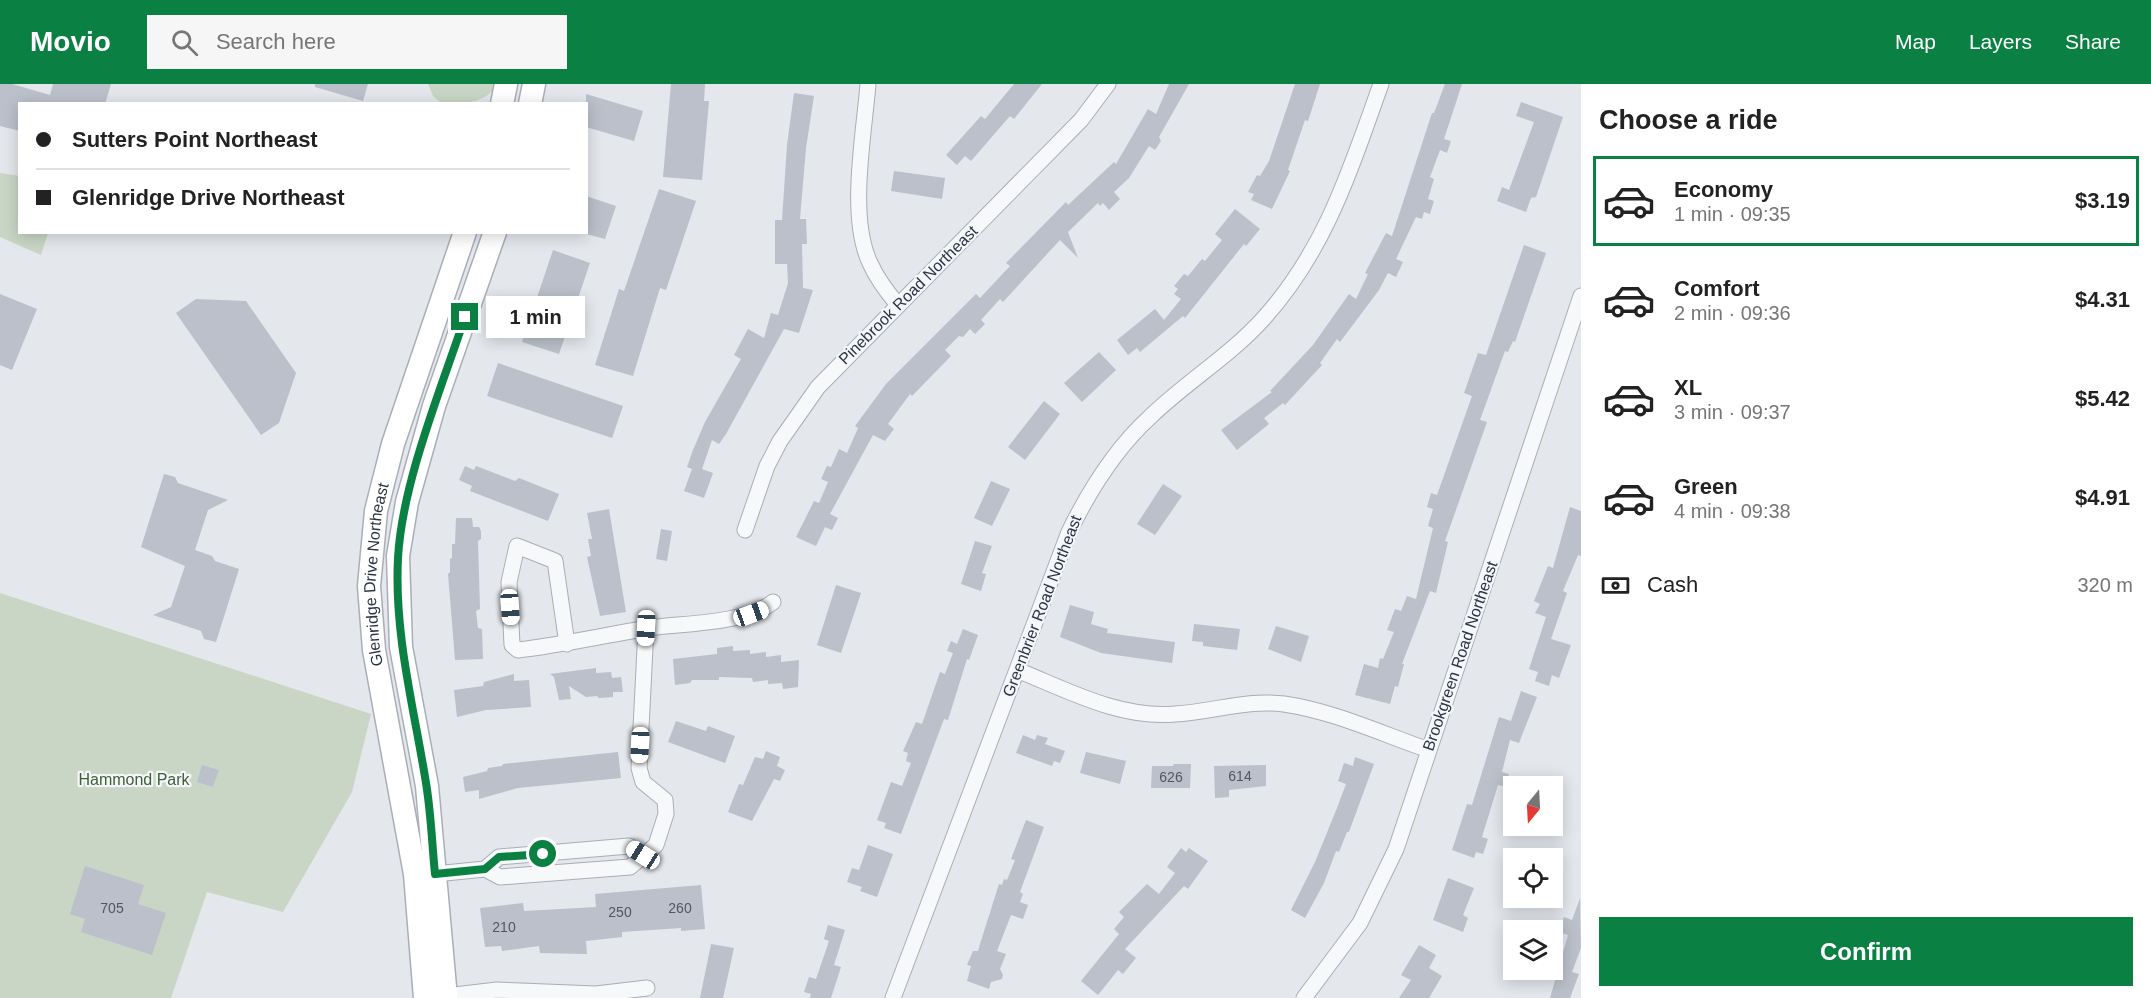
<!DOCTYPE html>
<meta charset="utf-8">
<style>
:root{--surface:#fff;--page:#f6f6f6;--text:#222;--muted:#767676;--line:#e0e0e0;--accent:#0b8043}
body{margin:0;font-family:Arial,sans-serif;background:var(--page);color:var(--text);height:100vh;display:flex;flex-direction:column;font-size:22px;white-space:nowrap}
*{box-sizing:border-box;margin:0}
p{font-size:20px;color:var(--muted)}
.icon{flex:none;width:33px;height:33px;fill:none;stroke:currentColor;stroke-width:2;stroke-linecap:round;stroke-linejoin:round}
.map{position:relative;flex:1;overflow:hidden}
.sheet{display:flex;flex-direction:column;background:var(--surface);width:570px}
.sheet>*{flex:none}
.guide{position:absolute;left:18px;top:18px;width:570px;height:132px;border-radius:0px;box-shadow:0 3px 15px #0003;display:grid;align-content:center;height:132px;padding:0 18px;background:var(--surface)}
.needle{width:39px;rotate:198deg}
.controls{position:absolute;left:1503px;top:692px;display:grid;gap:12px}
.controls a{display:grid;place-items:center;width:60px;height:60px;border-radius:0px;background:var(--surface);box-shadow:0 3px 15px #0003;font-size:30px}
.end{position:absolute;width:27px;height:27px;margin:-14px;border:8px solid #0b8043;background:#fff;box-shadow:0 0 0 3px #fff}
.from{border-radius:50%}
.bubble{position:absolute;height:42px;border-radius:0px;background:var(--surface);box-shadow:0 3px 15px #0003;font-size:20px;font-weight:700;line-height:42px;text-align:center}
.car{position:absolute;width:18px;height:36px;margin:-18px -9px;border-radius:8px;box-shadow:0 0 4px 2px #0007;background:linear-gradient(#fff 24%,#345 0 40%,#fff 0 76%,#345 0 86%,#fff 0)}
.guide b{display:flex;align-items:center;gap:21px;height:57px;font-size:22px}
.guide b+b{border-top:2px solid var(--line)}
.guide i{width:15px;height:15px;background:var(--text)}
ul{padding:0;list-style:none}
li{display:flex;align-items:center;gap:18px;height:90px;margin:0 12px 9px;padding:0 6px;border:3px solid transparent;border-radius:0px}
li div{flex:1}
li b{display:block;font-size:22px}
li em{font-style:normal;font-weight:700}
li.on{border-color:var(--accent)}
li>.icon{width:54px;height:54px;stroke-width:1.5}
h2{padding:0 18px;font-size:27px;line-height:72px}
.pay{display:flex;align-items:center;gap:15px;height:66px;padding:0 18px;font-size:22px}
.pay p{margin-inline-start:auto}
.button{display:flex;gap:12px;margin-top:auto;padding:12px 18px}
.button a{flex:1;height:69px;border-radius:0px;background:var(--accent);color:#fff;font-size:24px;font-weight:700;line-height:69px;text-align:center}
header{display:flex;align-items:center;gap:36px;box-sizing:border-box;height:84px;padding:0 30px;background:var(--accent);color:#fff}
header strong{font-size:28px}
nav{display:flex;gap:33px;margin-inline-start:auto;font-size:21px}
.search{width:420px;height:54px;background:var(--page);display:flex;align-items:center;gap:15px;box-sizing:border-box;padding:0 21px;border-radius:0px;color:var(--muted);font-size:22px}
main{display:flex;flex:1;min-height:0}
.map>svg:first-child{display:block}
</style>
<header>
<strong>Movio</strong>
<div class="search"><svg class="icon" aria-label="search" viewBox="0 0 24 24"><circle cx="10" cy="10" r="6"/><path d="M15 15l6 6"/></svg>Search here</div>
<nav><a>Map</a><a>Layers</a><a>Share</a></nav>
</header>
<main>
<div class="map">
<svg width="1581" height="914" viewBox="0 0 1581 914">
<rect width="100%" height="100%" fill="#e4e7ec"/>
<path fill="#c9d6c5" d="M428,0h70c-13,21 -36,19 -57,19l-8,-7z
M0,89l19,3 1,56 28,1 -7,22 -41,-18z
M0,509l371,121 -19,78 -69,120 -76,-20 -36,106h-171z"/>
<path fill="#bbc0ca" d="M0,0h12l38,11 3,-11h58l-6,20h-85v27l-20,-5z
M315,0h53l-5,17 -48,-14z
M671,0h34l-1,17h5l-7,79 -39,-3z
M1014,0h28l-28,35 -4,-3 -39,45 -6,-5 -8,9 -11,-10 35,-39 4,3z
M1169,0h20l-30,53 2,4 -6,9 -6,-4 -20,32 -15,14 6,7 -11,11 -6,-7 -3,3 -2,-3 -30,29 10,26 -18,-18 -57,62 -3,-3 -19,21 4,4 -10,10 -5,-5 -7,8 -4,-1 -14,14 6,6 -39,40 -2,-2 -22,30 6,5 -9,12 -12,-6 -43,79 8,4 -6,12 -7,-3 -9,19 -20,-9 18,-36 5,2 9,-21 -7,-3 6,-13 4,1 8,-18 8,4 11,-25 -3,-2 31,-42 90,-90 4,4 30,-32 -4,-3 60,-61 2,3 46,-43 2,2 32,-55 8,5z
M1295,0h25l-12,37 -3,-1 -17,50 2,1 -18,38 -21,-9 3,-6 -6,-2 9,-17 3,1 9,-15z
M1445,0h17l-18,55 7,2 -4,12 -7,-3 -10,27 4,2 -6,20 6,2 -4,13 -6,-2 -2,7 -6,-2 -20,42 7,3 -7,15 -8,-4 -9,17 -39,52 -3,-3 -17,24 2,2 -37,40 -2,-2 -19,15 5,6 -32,26 -16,-20 51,-38 -2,-1 43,-46 36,-51 7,5 12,-25 -3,-1 21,-40 6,3 40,-123h2z
M794,9l20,3 -8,52 -6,71h6l1,25h-5l1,44 10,2 -14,43 -15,-4 -58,105 -7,10 -7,-4 -10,29 11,4 -9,25 -20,-7 8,-22 -5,-2 6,-17 12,-28 36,-63 -7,-4 14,-26 16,9 7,-25 7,2 10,-32 -1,-19h-12v-44h7l5,-75z
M586,10l57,17 -9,30 -48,-14z
M1521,18l42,15 -27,80 -5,1 -5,14 -29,-11 5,-14 7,3 25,-68 -18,-6z
M894,87l51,7 -3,21 -51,-8z
M659,105l37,12 -30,89 -6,-2 -27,88 -38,-11 24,-76 5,2z
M586,112l30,10 -11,33 -19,-5z
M1235,125l25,20 -14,17 -2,-2 -59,74 -2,-2 -43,36 -3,-4 -9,7 -11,-15 38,-31 9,11 17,-21 -7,-5 4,-5 -4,-3 10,-12 4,2 14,-17 3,2 17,-21 -7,-6z
M1524,161l22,8 -31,89 -2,-1 -5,11 -3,-1 -25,69 7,2 -42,119 3,1 -12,51 -6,-2 -28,73h2l-6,23 -3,-1 -5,18 -35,-9 9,-31 14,4 2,-10 3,1 11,-27 -7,-2 8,-21 6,2 6,-15 9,3 17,-71 -5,-2 5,-17 -6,-2 4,-14 6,2 35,-99 -8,-3 14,-40 8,2z
M553,166l37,13 -31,91 -37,-12z
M0,210l37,15 -25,61 -12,-5z
M196,215l50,2 50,72 -17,50 -18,12 -85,-122z
M1099,268l17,18 -34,32 -18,-19z
M498,279l125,43 -11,32 -125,-42z
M1044,317l16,13 -35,46 -17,-13z
M465,382l9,4 2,-4 39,15 4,-3 40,16 -11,27 -78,-30 2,-5 -13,-6z
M164,390l11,3 3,6 50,17 -20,10 -13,40 17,6 3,5 24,8 -23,73 -12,-3 -3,-8 -48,-16 18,-8 14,-41 -44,-19z
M991,397l19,8 -18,37 -18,-8z
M1163,400l19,12 -27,39 -18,-11z
M1570,423l11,4v45l-3,-1 -15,36 4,2 -16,46 20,6 -12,33 -7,-3 -3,11 -14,-5 3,-9 -9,-3 17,-52 -11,-4 5,-9 -6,-3 14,-35 5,2z
M609,425l17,103 -26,4 -13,-59 4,-1 -3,-17h4l-5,-26z
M456,434h16l1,9h6l2,4v8l-3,2 2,68 -4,2 2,17 4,1 1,30 -28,1 -7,-86 2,-2v-13l2,-1v-14h3z
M661,445l11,2 -5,30 -11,-2z
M975,457l17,5 -10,27 4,1 -5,17 -20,-7z
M836,501l25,8 -20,60 -24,-8z
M1070,521l24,7 -3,12 17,5 -1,4 68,9 -3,21 -71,-10 -41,-16z
M1194,540l46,5 -3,21 -34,-4v-4l-11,-1z
M1276,542l33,10 -8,26 -33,-13z
M963,545l15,6 -9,25 -2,-1 -19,61 -4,-1 -43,115 -17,-6 2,-5 -9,-3 14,-38 11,4 9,-23 -5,-2 2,-8 -5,-2 13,-29 6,2 18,-52 5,2 8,-21 -6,-2 4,-10 6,3z
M733,562v5l17,-1v4l16,-2v5l15,-2v7l18,-2 -1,27 -15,2 -1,-6 -14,1v-4l-15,2 -1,-4 -33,-1v3h-27l-2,3 -15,2 -2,-26 44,-5v-6z
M596,584v5l15,-1 1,6 9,-1 2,15h-10v5l-14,1 -2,-2 -11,1 -17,-11 2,13 -12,1 -5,-23 -4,-3z
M514,590v7l15,-1 2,27 -45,3 -29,7 -3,-27 29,-4 1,-4z
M1521,607l16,6 -18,46 -9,-3 -8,32 7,2 -3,13 -8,-2 -16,52 6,2 -5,15 -7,-2 -2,6 -22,-8 15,-46 5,1 27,-88 12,4z
M676,637l30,10 2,-5 27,10 -10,27 -57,-21z
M1023,651l12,5 2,-5 11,3 -3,6 20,7 -5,12 -6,-2 -2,5 -36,-13z
M766,667l14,6 -3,9 8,4 -5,11 -6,-2 -22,42 -24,-9 11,-28 4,1 12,-28 8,2z
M618,668l3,26 -103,10 -39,11v-9l-14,2 -2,-15 24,-6 1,-3 14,-2 1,-2z
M1086,668l40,9 -6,23 -40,-11z
M1355,673l19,7 -25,68h-2l-8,20 -3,-1 -12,32 -19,35 -14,-8 24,-48 22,-54 9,-24 -8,-3 6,-18 9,3z
M1174,680h17l-1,24h-39l1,-22h21z
M202,681l17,5 -6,17 -16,-5z
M1266,681v21l-37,4v7l-14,1 -1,-32z
M1026,736l18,7 -24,65 3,2 -3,8 8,3 -5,14 -12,-4 -14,36 9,3 -6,15 3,6 -1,4 -11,3 -2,7 -22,-8 4,-15 -4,-1 6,-14h5l2,-7 19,-60 3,1 2,-6 3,1 8,-20 -4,-1z
M868,761l25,9 -16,43 -17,-6 2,-4 -15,-5 5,-14 7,2z
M1181,764l5,4 3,-4 19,13 -20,28 -4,-3 -59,63 11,9 -13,16 -5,-4 -20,25 -17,-14 38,-47 -5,-5 10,-12 -5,-5 28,-28 12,10 16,-21 -8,-6z
M85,782l59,19 -6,19 28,9 -14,42 -71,-23 4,-13 -15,-5z
M1448,794l26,10 -11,27 5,3 -5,14 -30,-12z
M701,801l4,44 -24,2v-3l-59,4v5l-36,4 1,13 -47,-1 -1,-7 -37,5 -1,-5 -16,1 -5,-39 43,-5 1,8 72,-4 -1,-13z
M1580,814l1,50 -9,24 7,2 -9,24h-20l18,-63 -10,-3 6,-15 8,3z
M828,841l17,5 -11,35 7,2 -10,31h-21l1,-4 -7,-2 5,-15 7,2 13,-38 -5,-2z
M711,860l23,4 -11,50h-23z
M1419,861l17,10 -7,13 13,8 -13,22h-30l12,-18 -10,-5z"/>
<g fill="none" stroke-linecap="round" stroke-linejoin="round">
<defs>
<path id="minor" d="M868,0c-4,51 -20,133 2,179 7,16 17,29 28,42
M745,446l22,-64 13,-25 38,-54 263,-267 27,-36
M567,560l-12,-83 -38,-15 -8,36 3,63 6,5c44,-5 87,-15 131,-22 36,-5 96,-4 124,-26
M1017,586c50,20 103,49 158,44 37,-2 72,-15 109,-10 49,7 98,30 145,46
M643,771l-14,-9 -130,11 -14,12 15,8 130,-10 26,-22 10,-31 -1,-14 -22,-18 -4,-14 7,-140
M435,790l50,-5
M446,912l51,-6 99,4 51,-6
M893,914l176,-466c21,-43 46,-83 81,-115 36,-35 80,-61 114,-99 62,-69 86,-148 117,-234
M1304,914l56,-75 36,-74 185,-553"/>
<g id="secondary">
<path d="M502,20l4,-20"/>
<path d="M530,20l4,-20"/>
<path id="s1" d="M425,914l-10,-124 -41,-224 -5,-64 7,-75 17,-67 72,-212"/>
<path d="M446,914l-19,-212 -26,-139 -3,-91 9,-54 27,-96 61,-174"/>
</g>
</defs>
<use href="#minor" stroke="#a9aeb7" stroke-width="17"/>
<use href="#secondary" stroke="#a9aeb7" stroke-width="25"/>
<use href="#minor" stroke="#f7f8fa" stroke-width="15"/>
<use href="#secondary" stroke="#fff" stroke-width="22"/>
</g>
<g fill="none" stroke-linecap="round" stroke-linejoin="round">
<path stroke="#0b8043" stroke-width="8" d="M465,233c-24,72 -63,166 -67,241 -4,76 16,150 28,225 5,30 6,61 9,91l50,-5 14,-12 44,-3"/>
</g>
<g text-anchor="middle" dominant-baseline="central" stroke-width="4.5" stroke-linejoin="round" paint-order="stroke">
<g font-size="14" fill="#4f5766">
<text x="1240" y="692">614</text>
<text x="1171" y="693">626</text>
<text x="112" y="824">705</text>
<text x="680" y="824">260</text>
<text x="620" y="828">250</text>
<text x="504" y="843">210</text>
</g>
<g font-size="16" fill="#2b3445" stroke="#f4f6f9">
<text transform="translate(908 211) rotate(-45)">Pinebrook Road Northeast</text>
<text stroke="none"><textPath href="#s1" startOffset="428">Glenridge Drive Northeast</textPath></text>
<text transform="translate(1042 522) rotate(-69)">Greenbrier Road Northeast</text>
<text transform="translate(1460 572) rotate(-71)">Brookgreen Road Northeast</text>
</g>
<g font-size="16" fill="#3f6138" stroke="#f4f6f9">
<text x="134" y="695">Hammond Park</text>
</g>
</g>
</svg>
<div class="controls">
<a><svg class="needle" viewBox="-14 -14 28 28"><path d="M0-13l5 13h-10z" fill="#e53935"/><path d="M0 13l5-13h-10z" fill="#767676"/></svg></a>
<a><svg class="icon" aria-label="locate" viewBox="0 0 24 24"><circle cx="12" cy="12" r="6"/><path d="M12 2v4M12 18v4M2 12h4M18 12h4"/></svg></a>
<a><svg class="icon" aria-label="layers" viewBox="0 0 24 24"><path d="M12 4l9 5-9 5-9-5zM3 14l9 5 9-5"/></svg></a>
</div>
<i class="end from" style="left:543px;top:770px"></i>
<i class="end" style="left:465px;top:233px"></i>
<div class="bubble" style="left:486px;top:212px;width:99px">1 min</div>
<i class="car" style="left:510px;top:523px;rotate:176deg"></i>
<i class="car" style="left:751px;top:530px;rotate:70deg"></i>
<i class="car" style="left:646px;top:544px;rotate:183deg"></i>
<i class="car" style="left:640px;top:661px;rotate:183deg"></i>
<i class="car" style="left:643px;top:771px;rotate:302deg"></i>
<div class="guide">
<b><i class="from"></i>Sutters Point Northeast</b>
<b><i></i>Glenridge Drive Northeast</b>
</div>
</div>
<section class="sheet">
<h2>Choose a ride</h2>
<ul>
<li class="on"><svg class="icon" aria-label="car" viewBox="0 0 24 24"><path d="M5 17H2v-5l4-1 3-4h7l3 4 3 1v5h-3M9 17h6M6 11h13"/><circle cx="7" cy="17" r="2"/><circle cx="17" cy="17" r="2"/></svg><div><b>Economy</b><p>1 min · 09:35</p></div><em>$3.19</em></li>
<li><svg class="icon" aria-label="car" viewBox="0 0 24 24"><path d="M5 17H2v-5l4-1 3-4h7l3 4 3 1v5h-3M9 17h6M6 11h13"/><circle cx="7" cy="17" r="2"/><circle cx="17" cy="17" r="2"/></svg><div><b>Comfort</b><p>2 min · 09:36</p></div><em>$4.31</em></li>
<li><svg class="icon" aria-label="car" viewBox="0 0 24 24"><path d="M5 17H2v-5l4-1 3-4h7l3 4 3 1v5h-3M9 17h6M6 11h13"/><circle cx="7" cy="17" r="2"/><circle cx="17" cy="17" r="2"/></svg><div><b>XL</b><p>3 min · 09:37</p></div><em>$5.42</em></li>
<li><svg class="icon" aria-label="car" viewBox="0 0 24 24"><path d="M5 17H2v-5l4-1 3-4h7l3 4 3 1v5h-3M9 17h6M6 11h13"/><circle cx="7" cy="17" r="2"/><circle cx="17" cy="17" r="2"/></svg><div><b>Green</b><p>4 min · 09:38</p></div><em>$4.91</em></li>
</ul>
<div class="pay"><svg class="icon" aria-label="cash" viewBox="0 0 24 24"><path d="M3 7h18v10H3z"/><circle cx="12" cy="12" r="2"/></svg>Cash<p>320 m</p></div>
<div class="button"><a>Confirm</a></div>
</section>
</main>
